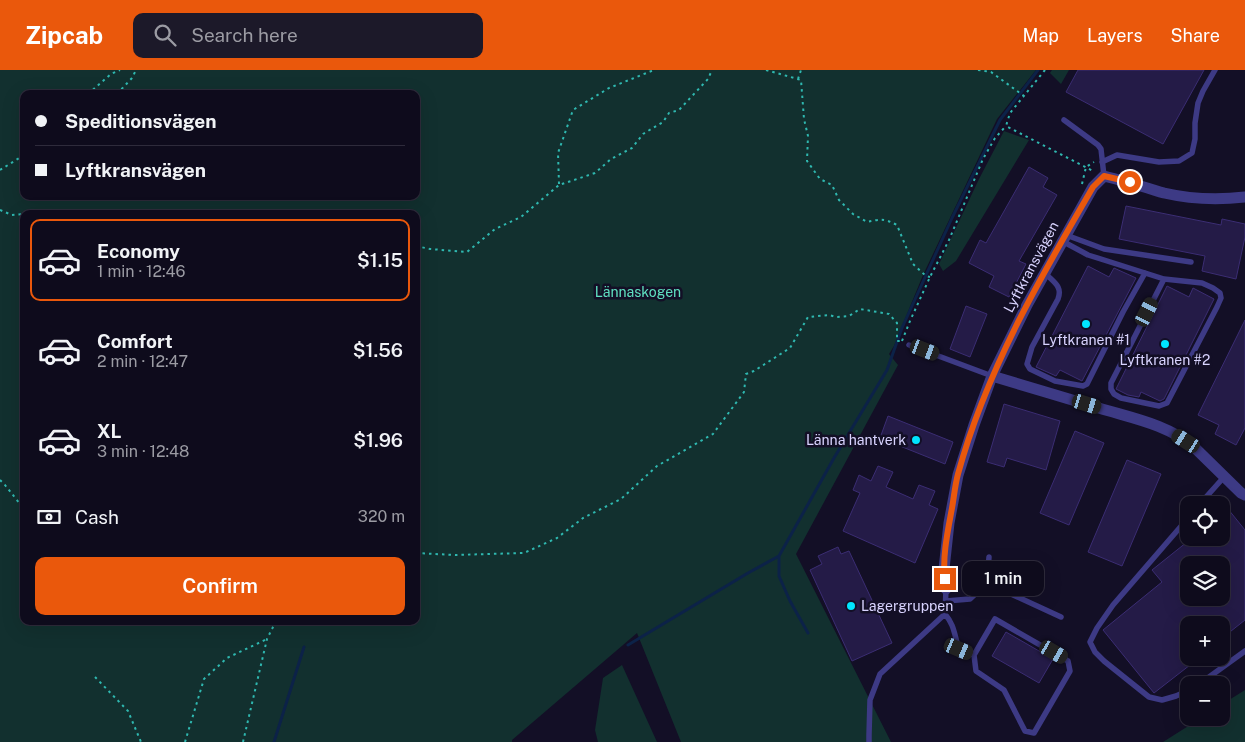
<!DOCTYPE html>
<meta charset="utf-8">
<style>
:root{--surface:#0e0b1c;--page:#1c1929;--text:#f1f3f6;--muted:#9b9ba3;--line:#2e2b3b;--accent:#ea580c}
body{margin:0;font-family:"Public Sans",sans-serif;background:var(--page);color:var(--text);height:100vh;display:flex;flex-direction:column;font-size:19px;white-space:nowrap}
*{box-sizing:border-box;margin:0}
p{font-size:16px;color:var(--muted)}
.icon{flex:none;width:28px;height:28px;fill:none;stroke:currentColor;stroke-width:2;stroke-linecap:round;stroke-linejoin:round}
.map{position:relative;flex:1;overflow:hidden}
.sheet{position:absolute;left:20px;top:140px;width:400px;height:415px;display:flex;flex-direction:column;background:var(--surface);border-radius:10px;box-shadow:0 5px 20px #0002,0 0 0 1px var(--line)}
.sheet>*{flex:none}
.top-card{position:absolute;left:20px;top:20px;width:400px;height:110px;border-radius:10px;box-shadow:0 5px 20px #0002,0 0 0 1px var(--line);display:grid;align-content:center;height:110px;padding:0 15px;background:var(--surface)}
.fabs{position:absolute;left:1180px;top:426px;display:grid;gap:10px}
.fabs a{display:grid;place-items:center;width:50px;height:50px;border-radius:10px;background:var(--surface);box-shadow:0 5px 20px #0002,0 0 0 1px var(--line);font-size:25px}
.end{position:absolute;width:22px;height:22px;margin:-11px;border:6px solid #ea580c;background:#fff;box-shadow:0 0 0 2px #fff}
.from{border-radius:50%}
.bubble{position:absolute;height:35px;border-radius:10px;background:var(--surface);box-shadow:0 5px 20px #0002,0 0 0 1px var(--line);font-size:16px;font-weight:600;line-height:35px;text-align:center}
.car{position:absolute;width:15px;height:30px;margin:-15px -8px;border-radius:6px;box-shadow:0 0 4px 1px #0007;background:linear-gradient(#222 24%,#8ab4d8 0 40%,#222 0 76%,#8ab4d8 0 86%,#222 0)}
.top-card b{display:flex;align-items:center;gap:18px;height:48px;font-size:19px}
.top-card b+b{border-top:1px solid var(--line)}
.top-card i{width:12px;height:12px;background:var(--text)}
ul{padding:9px 0 0;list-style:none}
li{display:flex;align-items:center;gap:15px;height:82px;margin:0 10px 8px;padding:0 5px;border:2px solid transparent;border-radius:10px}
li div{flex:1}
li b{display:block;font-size:19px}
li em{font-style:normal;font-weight:600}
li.on{border-color:var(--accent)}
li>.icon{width:45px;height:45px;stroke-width:1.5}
.pay{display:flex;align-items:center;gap:12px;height:55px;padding:0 15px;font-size:19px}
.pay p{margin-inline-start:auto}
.primary-button{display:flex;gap:10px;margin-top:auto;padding:10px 15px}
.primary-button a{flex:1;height:58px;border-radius:10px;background:var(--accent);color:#fff;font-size:20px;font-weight:600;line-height:58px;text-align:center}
header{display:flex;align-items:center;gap:30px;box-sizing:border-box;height:70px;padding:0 25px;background:var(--accent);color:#fff}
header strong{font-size:24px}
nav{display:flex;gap:28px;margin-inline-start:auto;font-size:18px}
.search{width:350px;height:45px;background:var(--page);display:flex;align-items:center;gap:12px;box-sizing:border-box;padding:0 18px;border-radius:10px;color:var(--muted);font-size:19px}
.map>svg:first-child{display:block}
</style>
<header>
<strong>Zipcab</strong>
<div class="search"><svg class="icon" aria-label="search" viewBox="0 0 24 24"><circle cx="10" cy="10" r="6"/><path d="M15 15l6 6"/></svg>Search here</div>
<nav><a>Map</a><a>Layers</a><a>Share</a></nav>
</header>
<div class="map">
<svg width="1245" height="672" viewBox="0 0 1245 672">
<rect width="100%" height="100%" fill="#130f26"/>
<path fill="#12302f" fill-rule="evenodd" d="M0,0h1036l-39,49 -74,156 -29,71 -5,8 9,11 -102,189 95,188h-210l-44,-109 -125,107v2h-512zM24,24h392v102h-392zM24,144h392v407h-392z
M1052,0h17l-8,14 -11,-11z
M1004,61l25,9 -73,121 -13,10 -4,-7 40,-85z
M622,595l35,77h-59l-3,-12 8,-52z
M1245,620v52h-82l38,-24h20v-13z"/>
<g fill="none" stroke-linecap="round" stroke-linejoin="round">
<path stroke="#0c2248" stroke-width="3" d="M779,486l55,-98 53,-88 15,-42 50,-110 48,-98 38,-50
M628,575l120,-72 31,-17v20l11,25 18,32
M274,672l30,-95"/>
</g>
<path fill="#241b47" stroke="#3b2d73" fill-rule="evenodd" d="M1078,0h126l-41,74 -97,-52z
M1029,97l19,11 -5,9 14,8 -38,66 7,3 -17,33 -20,-10 5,-11 -25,-13 11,-23 6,3z
M1126,136l95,19 1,-6 23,5v13l-9,42 -34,-8 3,-15 -86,-17z
M1088,196l21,11 5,-9 22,10 -54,103 -22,-11 -4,6 -20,-9z
M1167,216l22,11 4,-9 21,11 -50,100 -4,2 -19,-9 -2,5 -11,-2 -12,-6z
M966,236l21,8 -17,43 -20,-8z
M1245,250v108l-9,17 -21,-11 4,-9 -21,-10z
M1004,334l56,17 -14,49 -39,-12 -3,9 -17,-5z
M888,346l65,26 -8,22 -65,-26z
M1075,361l29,12 -35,82 -29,-12z
M1127,390l34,14 -39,92 -34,-14z
M878,396l15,6 -7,15 27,12 6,-14 16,6 -6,14 9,4 -23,54 -72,-32 17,-38 -7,-3 6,-15 12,6z
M1228,439l17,21v90l-24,19v-14h-32v33h10l-45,35 -51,-63 59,-48 -10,-12 40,-32h29v-24zM1189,495h32v33h-32z
M838,477l3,7 8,-3 43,92 -40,18 -42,-91 12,-6 -4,-8z
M1006,562l47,27 -14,24 -47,-27z"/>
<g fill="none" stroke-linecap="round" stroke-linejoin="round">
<path stroke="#2fb8b0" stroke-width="2" stroke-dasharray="2.5 4" stroke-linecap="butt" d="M766,0l35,10 3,39 4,17 -1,25 13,18 12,6 7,15 14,14 14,8c14,-3 16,-4 30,3l16,39 13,12 4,1
M978,0l13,2 33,24
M1045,0l-35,43 -4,13 87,45
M798,9l3,-9
M88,24l23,-20 9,-4
M117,24l15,-16 4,-8
M0,100l24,-15
M559,114l-1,-31 15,-43 36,-22 45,-18
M1082,114l4,-17 8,-5
M0,140l12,5 12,-1
M29,144l17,-2 2,2
M416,176l14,3 37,3 28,-23 26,-12 38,-32 36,-12 16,-14 21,-11 11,-14 20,-12 6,-9 10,-3 29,-31 4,-9
M902,271l8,-20 20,-44 19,-37 34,-81 12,-21 11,-12
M0,410l5,5 19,24
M416,483l39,2 69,-2 33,-15 26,-20 38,-19 36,-33 56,-32 31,-42 2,-18 8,-3 36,-23 18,-31 21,-2 7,2 13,-1 11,-7 29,5 8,9v18h4
M95,607l33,34 13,31
M185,672l19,-63 23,-21 40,-19
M243,672l24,-103 9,-18"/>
<path stroke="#3d3a85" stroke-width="5.5" d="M1064,50l34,25 3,4 3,27
M1102,92l15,-7 42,7 20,-1 13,-8 3,-14v-16l3,-20 5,-12 12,-21
M1066,165l38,14 87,13
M1062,171l26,14 76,24 38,4 11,5 7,5 1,5 -4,9 -50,96 -8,3 -38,-8 -7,-4 -3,-5v-6l53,-104
M1045,203c8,9 18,13 13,26l-26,48 -5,17 3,5 25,12 28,5 4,-2 36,-72 22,-39
M909,275l83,31
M1199,435l25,-28
M1189,447l-76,88 -16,23 -7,14 5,10 9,9 45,36 13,3 14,-4 13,-6
M987,513l74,34
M946,531l24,-2 17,-16 2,-26
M945,544c10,12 9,21 14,35l15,6 21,-36 73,42 2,10 -36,62 -9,-2 -21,-41 -28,-19 -2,-16
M1198,615l47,-34
M869,672v-7l1,-35 10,-26 65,-60 1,-25"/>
<path stroke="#3d3a85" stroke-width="11" d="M992,306c36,11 71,21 107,32 32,10 68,16 95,39l47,46 4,2
M946,519l-2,-20 5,-46 9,-48 16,-50 18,-49 35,-71 66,-118 11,-11c21,5 40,11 60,17 26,6 55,7 81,4"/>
</g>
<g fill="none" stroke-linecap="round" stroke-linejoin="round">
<path stroke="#ea580c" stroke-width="6" d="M945,509c-3,-22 3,-49 7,-71 2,-11 3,-23 6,-34 28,-103 82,-196 135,-287l11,-11 26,6"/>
</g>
<g fill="#00e5ff" stroke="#130f26" stroke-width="2">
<circle cx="1086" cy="254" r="5"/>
<circle cx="1165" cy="274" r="5"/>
<circle cx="916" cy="370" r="5"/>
<circle cx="851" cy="536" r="5"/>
</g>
<g text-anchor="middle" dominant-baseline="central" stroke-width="5" stroke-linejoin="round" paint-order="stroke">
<g font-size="14" fill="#d9d4ff" stroke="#130f26">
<text transform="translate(1031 197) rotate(-62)">Lyftkransvägen</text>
</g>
<g font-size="14" fill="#5fe0c0" stroke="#130f26">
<text x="638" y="222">Lännaskogen</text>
</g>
<g font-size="14" fill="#d9d4ff" stroke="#130f26">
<text x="1086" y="270">Lyftkranen #1</text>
<text x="1165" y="290">Lyftkranen #2</text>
<text x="906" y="370" text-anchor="end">Länna hantverk</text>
<text x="861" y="536" text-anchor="start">Lagergruppen</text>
</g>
</g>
</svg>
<div class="fabs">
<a><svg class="icon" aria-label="locate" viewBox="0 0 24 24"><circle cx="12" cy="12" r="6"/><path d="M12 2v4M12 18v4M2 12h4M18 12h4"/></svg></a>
<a><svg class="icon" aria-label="layers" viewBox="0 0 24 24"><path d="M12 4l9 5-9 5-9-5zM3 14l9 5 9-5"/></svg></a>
<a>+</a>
<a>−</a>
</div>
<i class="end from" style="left:1130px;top:112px"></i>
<i class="end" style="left:945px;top:509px"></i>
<div class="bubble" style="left:962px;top:491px;width:82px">1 min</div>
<i class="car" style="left:1147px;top:242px;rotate:27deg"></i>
<i class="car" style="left:925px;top:280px;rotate:111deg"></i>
<i class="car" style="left:1087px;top:334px;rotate:107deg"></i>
<i class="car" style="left:1186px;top:371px;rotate:302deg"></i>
<i class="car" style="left:959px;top:579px;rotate:113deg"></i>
<i class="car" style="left:1054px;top:582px;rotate:120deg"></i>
<div class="top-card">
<b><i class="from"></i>Speditionsvägen</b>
<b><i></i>Lyftkransvägen</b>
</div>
<section class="sheet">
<ul>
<li class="on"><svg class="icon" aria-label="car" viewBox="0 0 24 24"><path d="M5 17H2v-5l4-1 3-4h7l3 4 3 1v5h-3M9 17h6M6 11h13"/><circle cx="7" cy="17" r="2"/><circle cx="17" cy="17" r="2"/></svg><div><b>Economy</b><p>1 min · 12:46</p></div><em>$1.15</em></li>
<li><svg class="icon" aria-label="car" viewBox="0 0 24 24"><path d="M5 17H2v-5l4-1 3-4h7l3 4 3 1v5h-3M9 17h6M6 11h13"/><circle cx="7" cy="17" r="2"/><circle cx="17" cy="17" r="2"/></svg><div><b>Comfort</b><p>2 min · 12:47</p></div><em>$1.56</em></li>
<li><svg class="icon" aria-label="car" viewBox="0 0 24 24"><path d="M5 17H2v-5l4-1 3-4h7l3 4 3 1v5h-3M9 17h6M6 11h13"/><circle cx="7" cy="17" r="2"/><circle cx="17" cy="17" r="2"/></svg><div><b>XL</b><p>3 min · 12:48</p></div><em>$1.96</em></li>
</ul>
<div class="pay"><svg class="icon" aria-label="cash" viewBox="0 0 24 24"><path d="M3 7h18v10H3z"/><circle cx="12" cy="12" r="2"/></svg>Cash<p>320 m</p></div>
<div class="primary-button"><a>Confirm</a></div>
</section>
</div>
